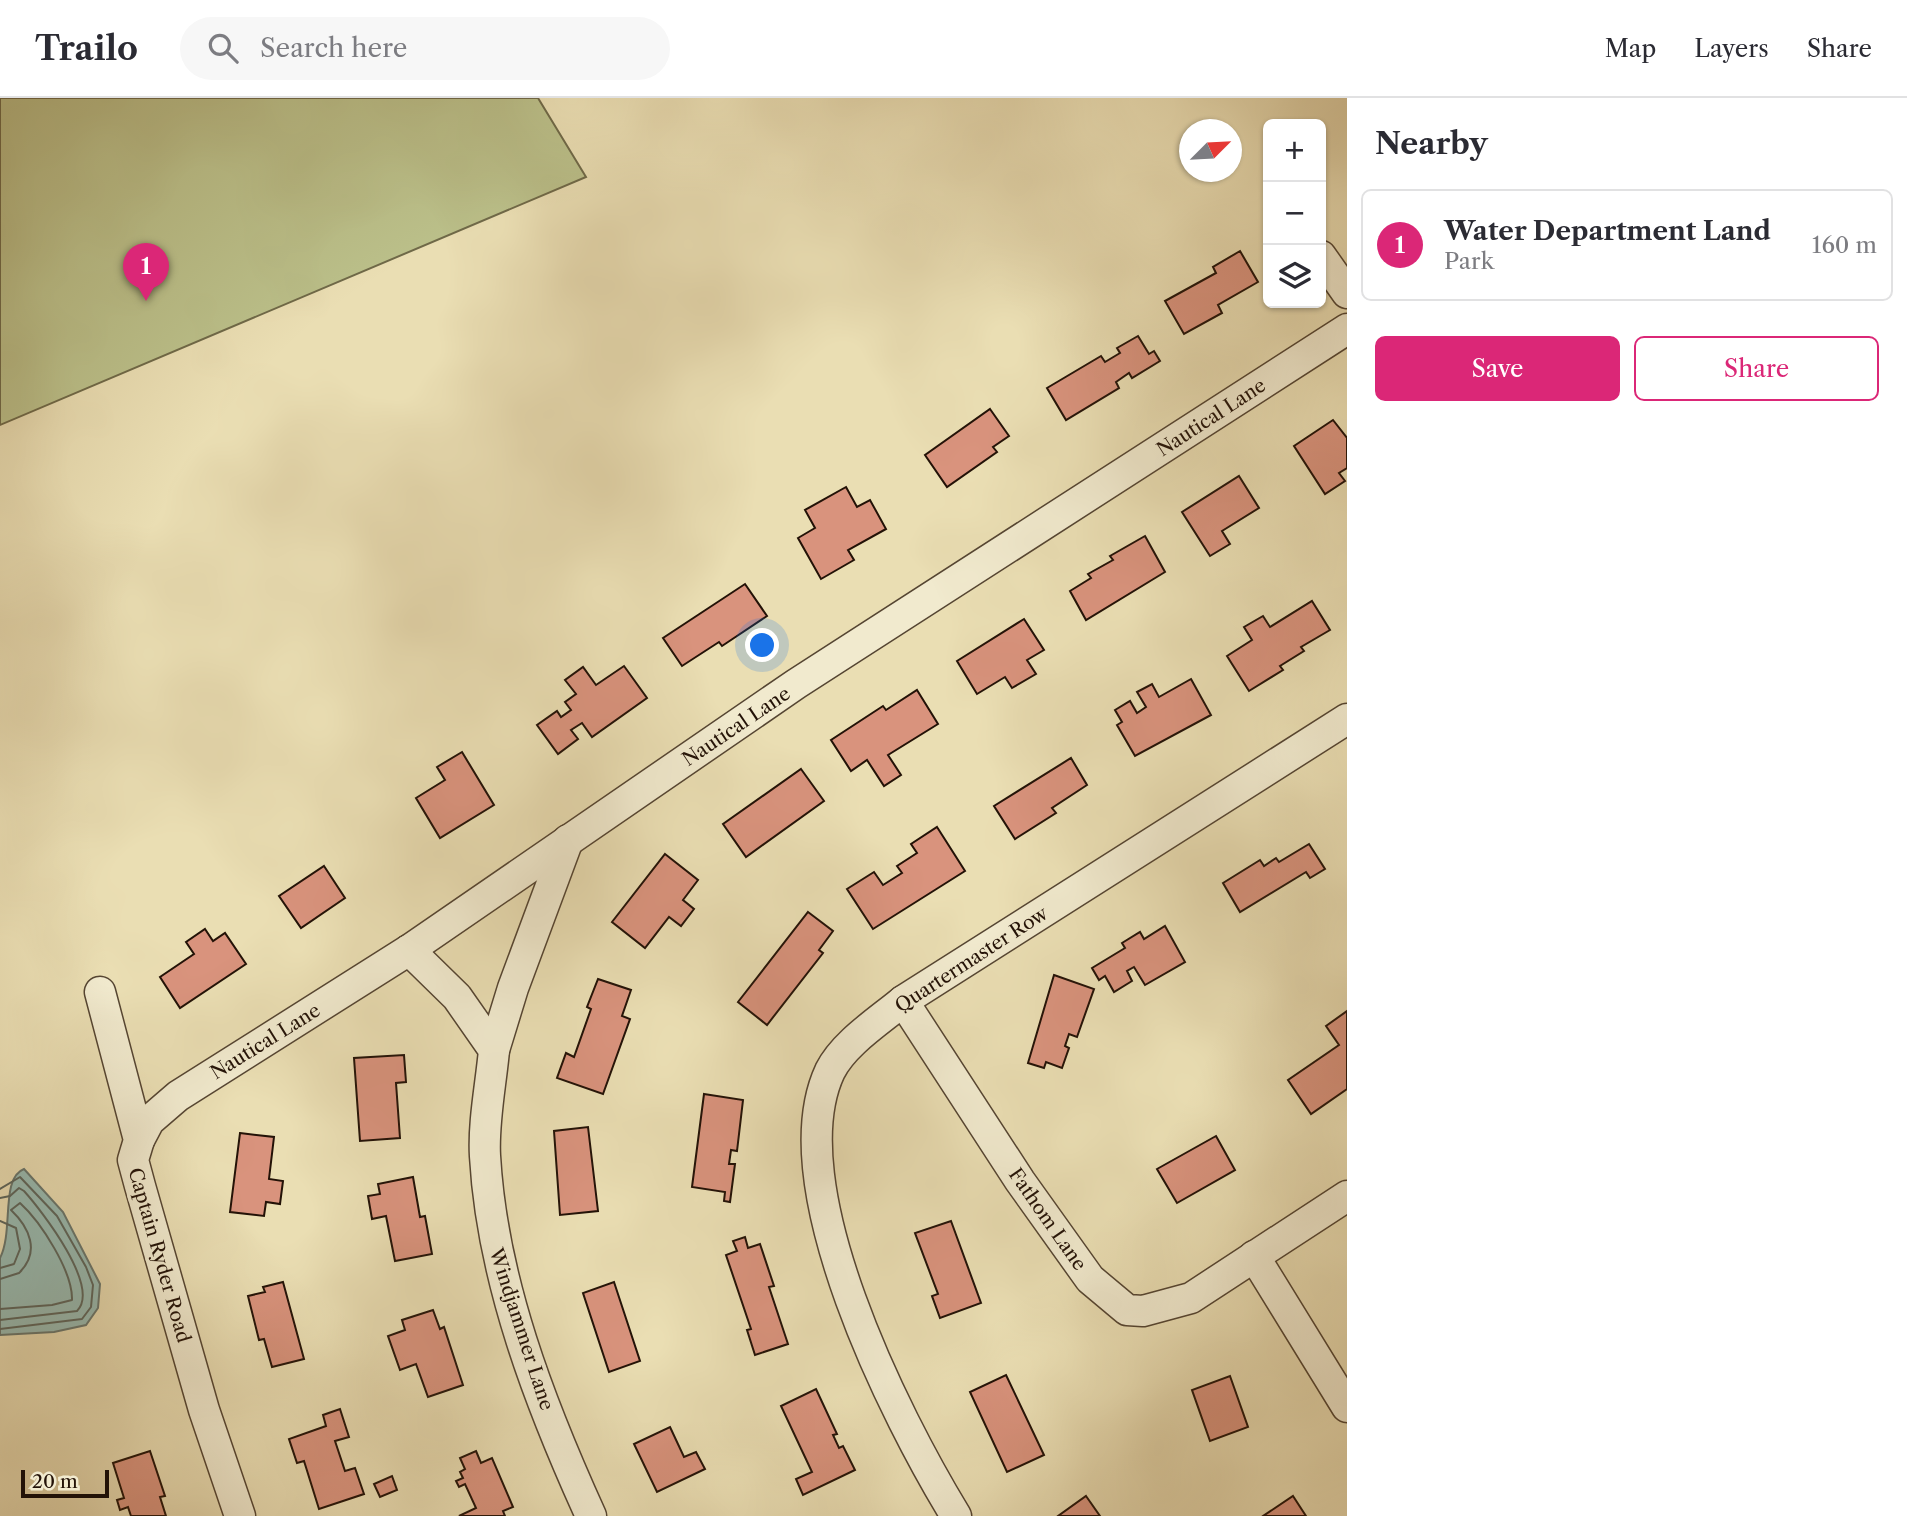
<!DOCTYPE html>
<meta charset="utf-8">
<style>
:root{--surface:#fff;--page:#f7f7f7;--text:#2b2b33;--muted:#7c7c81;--line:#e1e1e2;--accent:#db2777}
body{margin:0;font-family:"Libre Caslon Text",serif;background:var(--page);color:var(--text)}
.controls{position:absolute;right:21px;top:21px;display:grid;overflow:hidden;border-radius:10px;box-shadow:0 2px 5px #0004}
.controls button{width:63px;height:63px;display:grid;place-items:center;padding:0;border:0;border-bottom:2px solid var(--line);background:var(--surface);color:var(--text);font:35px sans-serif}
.compass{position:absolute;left:1179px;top:21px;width:63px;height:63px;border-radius:50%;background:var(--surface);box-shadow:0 2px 5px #0004;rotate:66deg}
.scale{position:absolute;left:21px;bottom:18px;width:88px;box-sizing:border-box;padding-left:7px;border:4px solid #231207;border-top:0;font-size:19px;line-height:24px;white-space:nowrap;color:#231207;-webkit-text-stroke:5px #f1eace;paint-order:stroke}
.you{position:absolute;left:763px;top:548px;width:24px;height:24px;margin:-18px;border:5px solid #fff;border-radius:50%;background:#1a73e8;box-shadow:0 0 0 10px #1a73e833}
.badge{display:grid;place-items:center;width:46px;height:46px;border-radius:50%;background:var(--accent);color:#fff;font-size:23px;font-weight:700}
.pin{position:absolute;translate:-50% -58px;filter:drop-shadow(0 2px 4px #0008)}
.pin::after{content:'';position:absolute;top:37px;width:24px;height:21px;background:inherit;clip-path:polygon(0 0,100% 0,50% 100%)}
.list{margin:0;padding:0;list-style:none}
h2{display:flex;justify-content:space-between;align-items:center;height:91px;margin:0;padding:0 28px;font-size:30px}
h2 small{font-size:23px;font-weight:400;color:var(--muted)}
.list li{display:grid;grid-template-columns:46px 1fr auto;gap:21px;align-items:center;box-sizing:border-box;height:112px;margin:0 14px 14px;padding:0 14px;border:2px solid var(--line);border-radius:10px}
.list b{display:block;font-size:26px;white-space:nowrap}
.list p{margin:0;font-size:23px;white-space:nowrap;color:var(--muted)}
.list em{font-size:23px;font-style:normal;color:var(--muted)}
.actions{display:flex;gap:14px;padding:21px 28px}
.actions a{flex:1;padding:16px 0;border:2px solid var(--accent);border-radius:10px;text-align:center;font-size:24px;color:var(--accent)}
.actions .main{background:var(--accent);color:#fff}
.icon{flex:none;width:38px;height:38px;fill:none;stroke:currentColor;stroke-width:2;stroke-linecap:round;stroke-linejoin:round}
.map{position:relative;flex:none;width:1347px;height:1418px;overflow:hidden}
header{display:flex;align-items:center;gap:42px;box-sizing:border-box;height:98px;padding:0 35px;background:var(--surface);border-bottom:2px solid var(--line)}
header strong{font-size:33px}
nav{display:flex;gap:38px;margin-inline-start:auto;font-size:24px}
.search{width:490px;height:63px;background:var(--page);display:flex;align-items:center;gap:18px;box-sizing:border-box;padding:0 24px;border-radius:38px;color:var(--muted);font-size:26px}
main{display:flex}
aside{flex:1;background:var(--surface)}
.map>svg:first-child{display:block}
</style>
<header>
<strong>Trailo</strong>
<div class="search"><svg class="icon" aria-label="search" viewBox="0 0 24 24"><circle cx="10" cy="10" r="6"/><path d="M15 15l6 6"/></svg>Search here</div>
<nav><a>Map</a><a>Layers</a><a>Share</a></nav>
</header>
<main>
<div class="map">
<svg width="1347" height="1418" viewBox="0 0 1347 1418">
<rect width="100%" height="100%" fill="#eadeb3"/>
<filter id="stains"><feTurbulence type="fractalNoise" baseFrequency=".00286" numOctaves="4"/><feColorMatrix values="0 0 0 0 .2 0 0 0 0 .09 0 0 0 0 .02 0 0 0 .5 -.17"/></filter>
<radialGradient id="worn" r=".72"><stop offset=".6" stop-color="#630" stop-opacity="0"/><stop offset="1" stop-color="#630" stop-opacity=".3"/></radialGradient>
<!-- green -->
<path fill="#bbc08a" stroke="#6f6948" stroke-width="2" d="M0,0H538L586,79L0,327Z"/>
<!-- water -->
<path fill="#98bbb2" stroke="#69776e" stroke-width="2" d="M24,1071L63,1114L100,1186L98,1210L86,1227L54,1234L0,1237V1160C14,1133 0,1080 24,1071Z"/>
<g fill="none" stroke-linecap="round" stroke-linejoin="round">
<!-- shore -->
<g stroke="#5e665c" stroke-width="2">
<path d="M0,1091L20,1079L57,1118L86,1169L93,1187L91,1209L82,1221L0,1231"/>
<path d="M0,1100L10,1098L19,1090L24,1093C42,1113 101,1189 77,1213L0,1222"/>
<path d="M0,1123L16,1130L20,1151L14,1166L0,1170"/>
<path d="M0,1181L19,1175C41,1154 29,1129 11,1112L20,1105C41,1124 73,1174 72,1202L52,1207L0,1211"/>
</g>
</g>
<!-- building -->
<g fill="#d9937d" stroke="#231207" stroke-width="2">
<path d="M1240,153L1258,184L1218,207L1222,215L1184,236L1165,203L1216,175L1213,169Z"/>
<path d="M1138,238L1149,256L1154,253L1160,263L1132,280L1129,275L1116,284L1119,290L1066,322L1047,290L1101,258L1105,264L1120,255L1117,250Z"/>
<path d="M990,311L1009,338L993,349L997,354L947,389L925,357Z"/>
<path d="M1333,322L1347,340V370L1339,375L1345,383L1325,396L1294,348Z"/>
<path d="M1239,378L1259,410L1222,433L1230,446L1210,458L1182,414Z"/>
<path d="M846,389L857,409L870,402L886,431L848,452L854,462L821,481L798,440L815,430L805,412Z"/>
<path d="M1145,438L1165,474L1086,522L1070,493L1091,480L1088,476L1113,462L1110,458Z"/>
<path d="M745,486L767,518L722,548L719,544L682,568L663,540Z"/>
<path d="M1312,503L1330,532L1301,549L1304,553L1280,568L1283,572L1249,593L1227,558L1252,542L1244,529L1263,518L1270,529Z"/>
<path d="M1024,521L1044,552L1027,562L1036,576L1012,590L1005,579L977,596L957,563Z"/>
<path d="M624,568L647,600L592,639L582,625L571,632L578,641L558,656L537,627L557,613L561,619L571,612L565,604L576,596L565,582L583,569L596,587Z"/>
<path d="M1191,581L1211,617L1135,658L1117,627L1122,624L1115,612L1130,603L1137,615L1146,609L1137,594L1152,586L1159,599Z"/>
<path d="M917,592L938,626L888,657L901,677L884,688L867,662L851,673L831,642L883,608L886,612Z"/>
<path d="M462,654L494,707L440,740L416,700L445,682L437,669Z"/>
<path d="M1071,660L1087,687L1052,710L1056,715L1015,741L994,708Z"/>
<path d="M801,671L824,703L746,759L723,726Z"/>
<path d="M937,729L965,773L873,831L847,791L874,774L883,787L902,775L897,768L917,755L911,746Z"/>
<path d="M1309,746L1325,771L1310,780L1306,774L1240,814L1223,785L1260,762L1264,768L1276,760L1279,764Z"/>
<path d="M665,756L698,782L683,802L694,811L681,828L669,819L645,850L612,824Z"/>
<path d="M324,768L345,800L301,830L279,798Z"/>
<path d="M808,814L833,833L819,852L823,855L767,927L738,904Z"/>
<path d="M1165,828L1185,864L1145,887L1134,869L1127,873L1132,883L1114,894L1105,878L1099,882L1092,870L1125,850L1122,845L1140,834L1144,841Z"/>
<path d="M205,831L213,843L225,835L246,866L180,910L160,879L194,856L186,844Z"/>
<path d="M1054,877L1094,891L1077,939L1069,936L1065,948L1069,950L1062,970L1046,964L1044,970L1028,965Z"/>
<path d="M598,881L631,892L622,918L630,921L603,996L557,980L566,955L574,959L591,911L587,909Z"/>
<path d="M1347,913V991L1311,1016L1288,982L1339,947L1326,928Z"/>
<path d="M404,957L406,984L396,985L400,1040L360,1043L354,960Z"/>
<path d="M704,996L743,1002L737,1053L731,1052L729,1066H735L730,1104L724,1103L725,1094L692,1089Z"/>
<path d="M588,1029L598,1113L560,1117L554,1033Z"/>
<path d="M240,1035L274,1039L269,1081L283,1083L280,1106L266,1104L264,1118L230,1114Z"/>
<path d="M1216,1038L1235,1072L1177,1105L1157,1071Z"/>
<path d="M413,1079L420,1119L425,1118L432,1156L395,1163L386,1118L372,1121L368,1098L380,1096L378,1086Z"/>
<path d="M951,1123L981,1205L940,1220L932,1198L938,1196L915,1135Z"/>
<path d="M745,1139L748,1150L760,1146L774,1188L769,1189L788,1246L755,1257L747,1232L751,1231L726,1157L737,1153L733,1143Z"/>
<path d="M283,1184L304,1261L272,1269L264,1241L259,1242L248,1198L265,1194L263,1189Z"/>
<path d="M614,1184L640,1263L609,1274L583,1195Z"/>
<path d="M433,1212L440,1231L444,1229L463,1287L428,1299L416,1266L400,1272L388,1238L405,1232L402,1222Z"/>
<path d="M1006,1277L1044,1357L1007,1374L970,1294Z"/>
<path d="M1230,1278L1248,1329L1210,1343L1192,1292Z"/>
<path d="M816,1291L837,1336L833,1337L839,1350L843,1348L855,1372L803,1397L796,1381L812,1374L781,1308Z"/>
<path d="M340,1311L349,1339L335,1343L345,1373L355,1370L364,1396L319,1411L304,1363L297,1365L289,1341L326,1328L323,1317Z"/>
<path d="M670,1329L684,1359L696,1354L705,1371L657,1394L634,1346Z"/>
<path d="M150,1353L165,1398L160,1399L166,1418H131L128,1409L120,1412L117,1402L124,1400L113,1365Z"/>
<path d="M476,1353L481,1365L492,1360L513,1409L503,1413L505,1418H459L476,1410L465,1386L459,1389L456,1383L463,1380L460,1374L465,1371L460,1360Z"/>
<path d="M392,1378L397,1392L380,1399L374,1386Z"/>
<path d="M1086,1398L1100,1418H1058Z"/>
<path d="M1293,1398L1306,1418H1263Z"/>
</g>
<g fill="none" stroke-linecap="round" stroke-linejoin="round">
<defs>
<g id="minor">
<path d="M1321,158L1347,195"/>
<path d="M409,852L457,899L494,952C491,986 483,1024 485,1058C492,1182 540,1306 591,1418"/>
<path d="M100,894L139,1042L133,1062L140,1088L204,1312L240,1418"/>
<path d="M903,903L1020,1083L1090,1181L1127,1212L1143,1213L1191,1200L1347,1098"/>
<path d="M494,952L513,890L568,742"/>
<path d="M139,1042L149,1023L178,998L409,852L796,586L1347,231"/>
<path d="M1254,1158L1347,1309"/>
<path d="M956,1418C896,1320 777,1086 830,973C844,945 879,923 903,903L1347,621"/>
</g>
</defs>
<!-- minor casing -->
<use href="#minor" stroke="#554532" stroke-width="33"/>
<!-- minor -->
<use href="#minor" stroke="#f1eace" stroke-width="30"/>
</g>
<g text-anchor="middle" stroke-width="7" stroke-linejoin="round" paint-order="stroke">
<!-- street labels -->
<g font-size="19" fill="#231207" stroke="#f1eace">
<text transform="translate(1211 319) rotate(-33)" y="7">Nautical Lane</text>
<text transform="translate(736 628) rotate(-34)" y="7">Nautical Lane</text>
<text transform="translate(971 861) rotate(-33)" y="7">Quartermaster Row</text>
<text transform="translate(265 943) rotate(-32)" y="7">Nautical Lane</text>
<text transform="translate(1048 1121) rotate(55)" y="7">Fathom Lane</text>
<text transform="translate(160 1157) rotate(74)" y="7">Captain Ryder Road</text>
<text transform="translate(522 1231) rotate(72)" y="7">Windjammer Lane</text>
</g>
</g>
<rect width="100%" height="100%" filter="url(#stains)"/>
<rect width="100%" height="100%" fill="url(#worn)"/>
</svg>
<div class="controls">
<button>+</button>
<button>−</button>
<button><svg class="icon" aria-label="layers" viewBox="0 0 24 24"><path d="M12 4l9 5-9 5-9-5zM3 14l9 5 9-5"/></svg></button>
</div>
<svg class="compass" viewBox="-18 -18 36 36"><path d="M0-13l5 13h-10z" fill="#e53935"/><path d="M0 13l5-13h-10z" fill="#7c7c81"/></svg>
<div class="scale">20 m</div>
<div class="you"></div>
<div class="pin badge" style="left:146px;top:203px">1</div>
</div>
<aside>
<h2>Nearby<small></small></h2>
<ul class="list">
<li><span class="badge">1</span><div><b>Water Department Land</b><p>Park</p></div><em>160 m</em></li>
</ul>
<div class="actions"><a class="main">Save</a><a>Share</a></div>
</aside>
</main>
